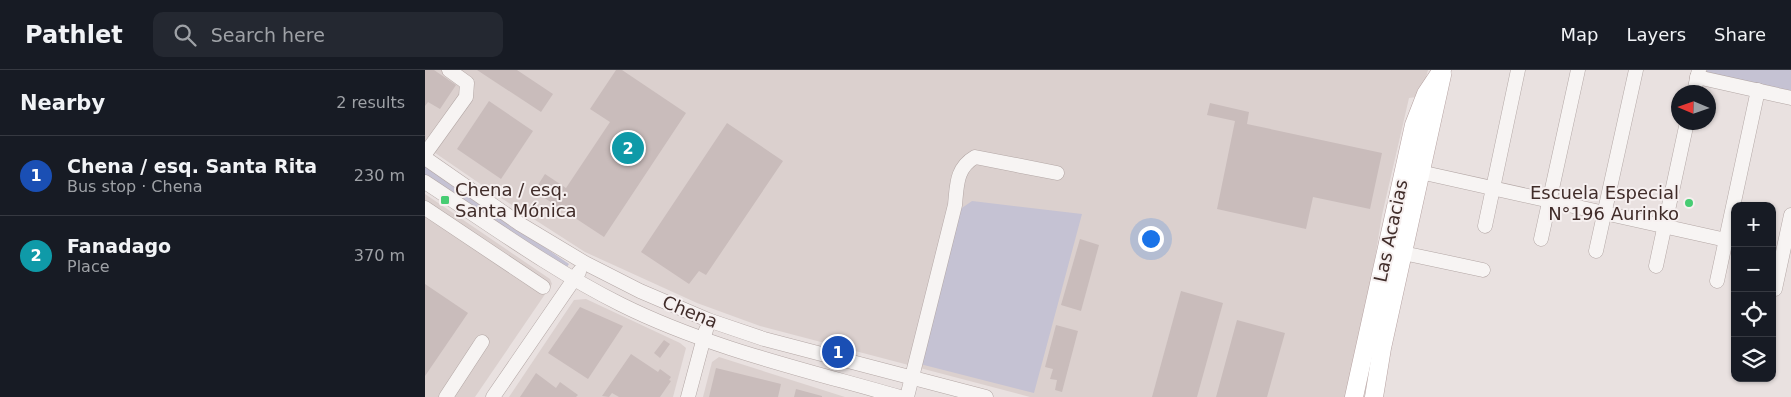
<!DOCTYPE html>
<meta charset="utf-8">
<style>
:root{--surface:#171b24;--page:#242831;--text:#f1f3f6;--muted:#9ea1a6;--line:#363941;--accent:#d93025}
body{margin:0;font-family:"DejaVu Sans",sans-serif;background:var(--page);color:var(--text)}
.controls{position:absolute;right:15px;bottom:15px;display:grid;overflow:hidden;border-radius:10px;box-shadow:0 1px 4px #0004}
.controls button{width:45px;height:45px;display:grid;place-items:center;padding:0;border:0;border-bottom:1px solid var(--line);background:var(--surface);color:var(--text);font:25px sans-serif}
.compass{position:absolute;left:1246px;top:15px;width:45px;height:45px;border-radius:50%;background:var(--surface);box-shadow:0 1px 4px #0004;rotate:272deg}
.you{position:absolute;left:725px;top:168px;width:18px;height:18px;margin:-12px;border:4px solid #fff;border-radius:50%;background:#1a73e8;box-shadow:0 0 0 8px #1a73e833}
.badge{display:grid;place-items:center;width:32px;height:32px;border-radius:50%;background:var(--accent);color:#fff;font-size:16px;font-weight:700}
.pin{position:absolute;translate:-50% -50%;border:2px solid #fff;box-shadow:0 1px 5px #0006}
.list{margin:0;padding:0;list-style:none}
h2{display:flex;justify-content:space-between;align-items:center;height:65px;margin:0;padding:0 20px;font-size:21px}
h2 small{font-size:16px;font-weight:400;color:var(--muted)}
.list li{display:grid;grid-template-columns:32px 1fr auto;gap:15px;align-items:center;box-sizing:border-box;height:80px;padding:0 20px;border-top:1px solid var(--line)}
.list b{display:block;font-size:19px;white-space:nowrap}
.list p{margin:0;font-size:16px;white-space:nowrap;color:var(--muted)}
.list em{font-size:16px;font-style:normal;color:var(--muted)}
.icon{flex:none;width:28px;height:28px;fill:none;stroke:currentColor;stroke-width:2;stroke-linecap:round;stroke-linejoin:round}
.map{position:relative;flex:none;width:1366px;height:327px;overflow:hidden}
header{display:flex;align-items:center;gap:30px;box-sizing:border-box;height:70px;padding:0 25px;background:var(--surface);border-bottom:1px solid var(--line)}
header strong{font-size:24px}
nav{display:flex;gap:28px;margin-inline-start:auto;font-size:18px}
.search{width:350px;height:45px;background:var(--page);display:flex;align-items:center;gap:12px;box-sizing:border-box;padding:0 18px;border-radius:10px;color:var(--muted);font-size:19px}
main{display:flex}
aside{flex:1;background:var(--surface)}
.map>svg:first-child{display:block}
</style>
<header>
<strong>Pathlet</strong>
<div class="search"><svg class="icon" aria-label="search" viewBox="0 0 24 24"><circle cx="10" cy="10" r="6"/><path d="M15 15l6 6"/></svg>Search here</div>
<nav><a>Map</a><a>Layers</a><a>Share</a></nav>
</header>
<main>
<aside>
<h2>Nearby<small>2 results</small></h2>
<ul class="list">
<li><span class="badge" style="background:#1a4fb4">1</span><div><b>Chena / esq. Santa Rita</b><p>Bus stop · Chena</p></div><em>230 m</em></li>
<li><span class="badge" style="background:#0f9aa8">2</span><div><b>Fanadago</b><p>Place</p></div><em>370 m</em></li>
</ul>
</aside>
<div class="map">
<svg width="1366" height="327" viewBox="0 0 1366 327">
<rect width="100%" height="100%" fill="#e9e1e0"/>
<!-- built -->
<g fill="#dbd0ce">
<path d="M0,0H1003L1000,11L991,27L984,28L957,145L932,298L922,327H605L335,256L272,233L160,182L70,124L0,76Z"/>
<path d="M0,124L125,209L127,214L50,327H0Z"/>
<path d="M161,229L255,273L261,278L248,327H84L149,230Z"/>
<path d="M294,287L420,327H278L287,292Z"/>
</g>
<!-- green -->
<g fill="#c5c2d3">
<path d="M1282,0H1366V24L1281,5Z"/>
<path d="M0,95L144,194L140,200L0,106Z"/>
<path d="M547,131L657,144L609,323L495,294L534,140Z"/>
</g>
<!-- building -->
<g fill="#c9bcbb">
<path d="M0,0H9L31,15L15,39L3,32L0,36Z"/>
<path d="M52,0H92L128,24L116,42Z"/>
<path d="M191,0H197L261,43L179,167L109,121L120,104L141,118L185,52L165,39Z"/>
<path d="M64,31L108,61L76,109L32,79Z"/>
<path d="M785,33L824,42L822,54L957,83L945,139L888,127L881,159L792,139L810,51L782,45Z"/>
<path d="M302,53L358,91L281,205L274,201L264,214L216,182Z"/>
<path d="M655,169L674,175L656,241L636,235Z"/>
<path d="M0,214L43,243L0,306Z"/>
<path d="M756,221L798,233L772,327H727Z"/>
<path d="M155,237L198,256L163,309L123,283Z"/>
<path d="M812,250L860,263L842,327H791Z"/>
<path d="M631,255L653,261L637,322L630,320L632,310L625,309L628,299L620,297Z"/>
<path d="M239,270L245,274L235,288L229,283Z"/>
<path d="M206,284L233,302L235,299L246,307L244,310L246,311L235,327H194L187,323L184,327L177,326Z"/>
<path d="M291,298L356,314L353,327H284Z"/>
<path d="M111,303L131,318L135,312L153,325L151,327H95Z"/>
<path d="M371,319L397,326V327H369Z"/>
</g>
<g fill="none" stroke-linecap="round" stroke-linejoin="round">
<defs>
<g id="minor">
<path d="M1272,7L1366,28"/>
<path d="M1269,22L1274,0"/>
<path d="M0,84L41,27L42,13L24,0"/>
<path d="M0,88L95,154L160,193L215,221L283,250L339,269L561,327"/>
<path d="M986,100L1310,172"/>
<path d="M0,112C64,154 127,200 195,234C283,278 381,300 475,327"/>
<path d="M0,138L118,217"/>
<path d="M1060,156L1093,0"/>
<path d="M1116,169L1153,0"/>
<path d="M1171,181L1211,0"/>
<path d="M978,183L1058,200"/>
<path d="M1231,196L1262,52"/>
<path d="M1292,211L1333,20"/>
<path d="M1350,219L1366,145"/>
<path d="M21,327L57,272"/>
<path d="M68,327L154,202"/>
<path d="M263,327L281,260"/>
<path d="M482,327L530,135C532,115 531,98 550,87L632,103"/>
</g>
<g id="major">
<path d="M929,327L989,55L1001,24L1017,0"/>
<path d="M949,327L957,278L1017,5"/>
</g>
</defs>
<!-- minor casing -->
<use href="#minor" stroke="#b3a7a5" stroke-width="15"/>
<!-- major casing -->
<use href="#major" stroke="#b5a1a0" stroke-width="19"/>
<!-- minor -->
<use href="#minor" stroke="#f7f4f3" stroke-width="14"/>
<!-- major -->
<use href="#major" stroke="#fff" stroke-width="18"/>
</g>
<!-- markers -->
<g fill="#47cc73" stroke="#f6f0f0" stroke-width="2">
<rect x="15" y="125" width="10" height="10" rx="2.5"/>
<circle cx="1264" cy="133" r="5"/>
</g>
<g text-anchor="middle" stroke-width="4" stroke-linejoin="round" paint-order="stroke">
<!-- poi labels -->
<g font-size="18" fill="#402c29" stroke="#f6f0f0" text-anchor="start">
<text x="30" y="126">Chena / esq.<tspan x="30" dy="21">Santa Mónica</tspan></text>
<text x="1254" y="129" text-anchor="end">Escuela Especial<tspan x="1254" dy="21">N°196 Aurinko</tspan></text>
</g>
<!-- street labels -->
<g font-size="18" fill="#402c29" stroke="#f6f0f0">
<text transform="translate(966 161) rotate(-78)" y="6">Las Acacias</text>
<text transform="translate(265 242) rotate(22)" y="6">Chena</text>
</g>
</g>
</svg>
<div class="controls">
<button>+</button>
<button>−</button>
<button><svg class="icon" aria-label="locate" viewBox="0 0 24 24"><circle cx="12" cy="12" r="6"/><path d="M12 2v4M12 18v4M2 12h4M18 12h4"/></svg></button>
<button><svg class="icon" aria-label="layers" viewBox="0 0 24 24"><path d="M12 4l9 5-9 5-9-5zM3 14l9 5 9-5"/></svg></button>
</div>
<svg class="compass" viewBox="-18 -18 36 36"><path d="M0-13l5 13h-10z" fill="#e53935"/><path d="M0 13l5-13h-10z" fill="#9ea1a6"/></svg>
<div class="you"></div>
<div class="pin badge" style="left:413px;top:282px;background:#1a4fb4">1</div>
<div class="pin badge" style="left:203px;top:78px;background:#0f9aa8">2</div>
</div>
</main>
